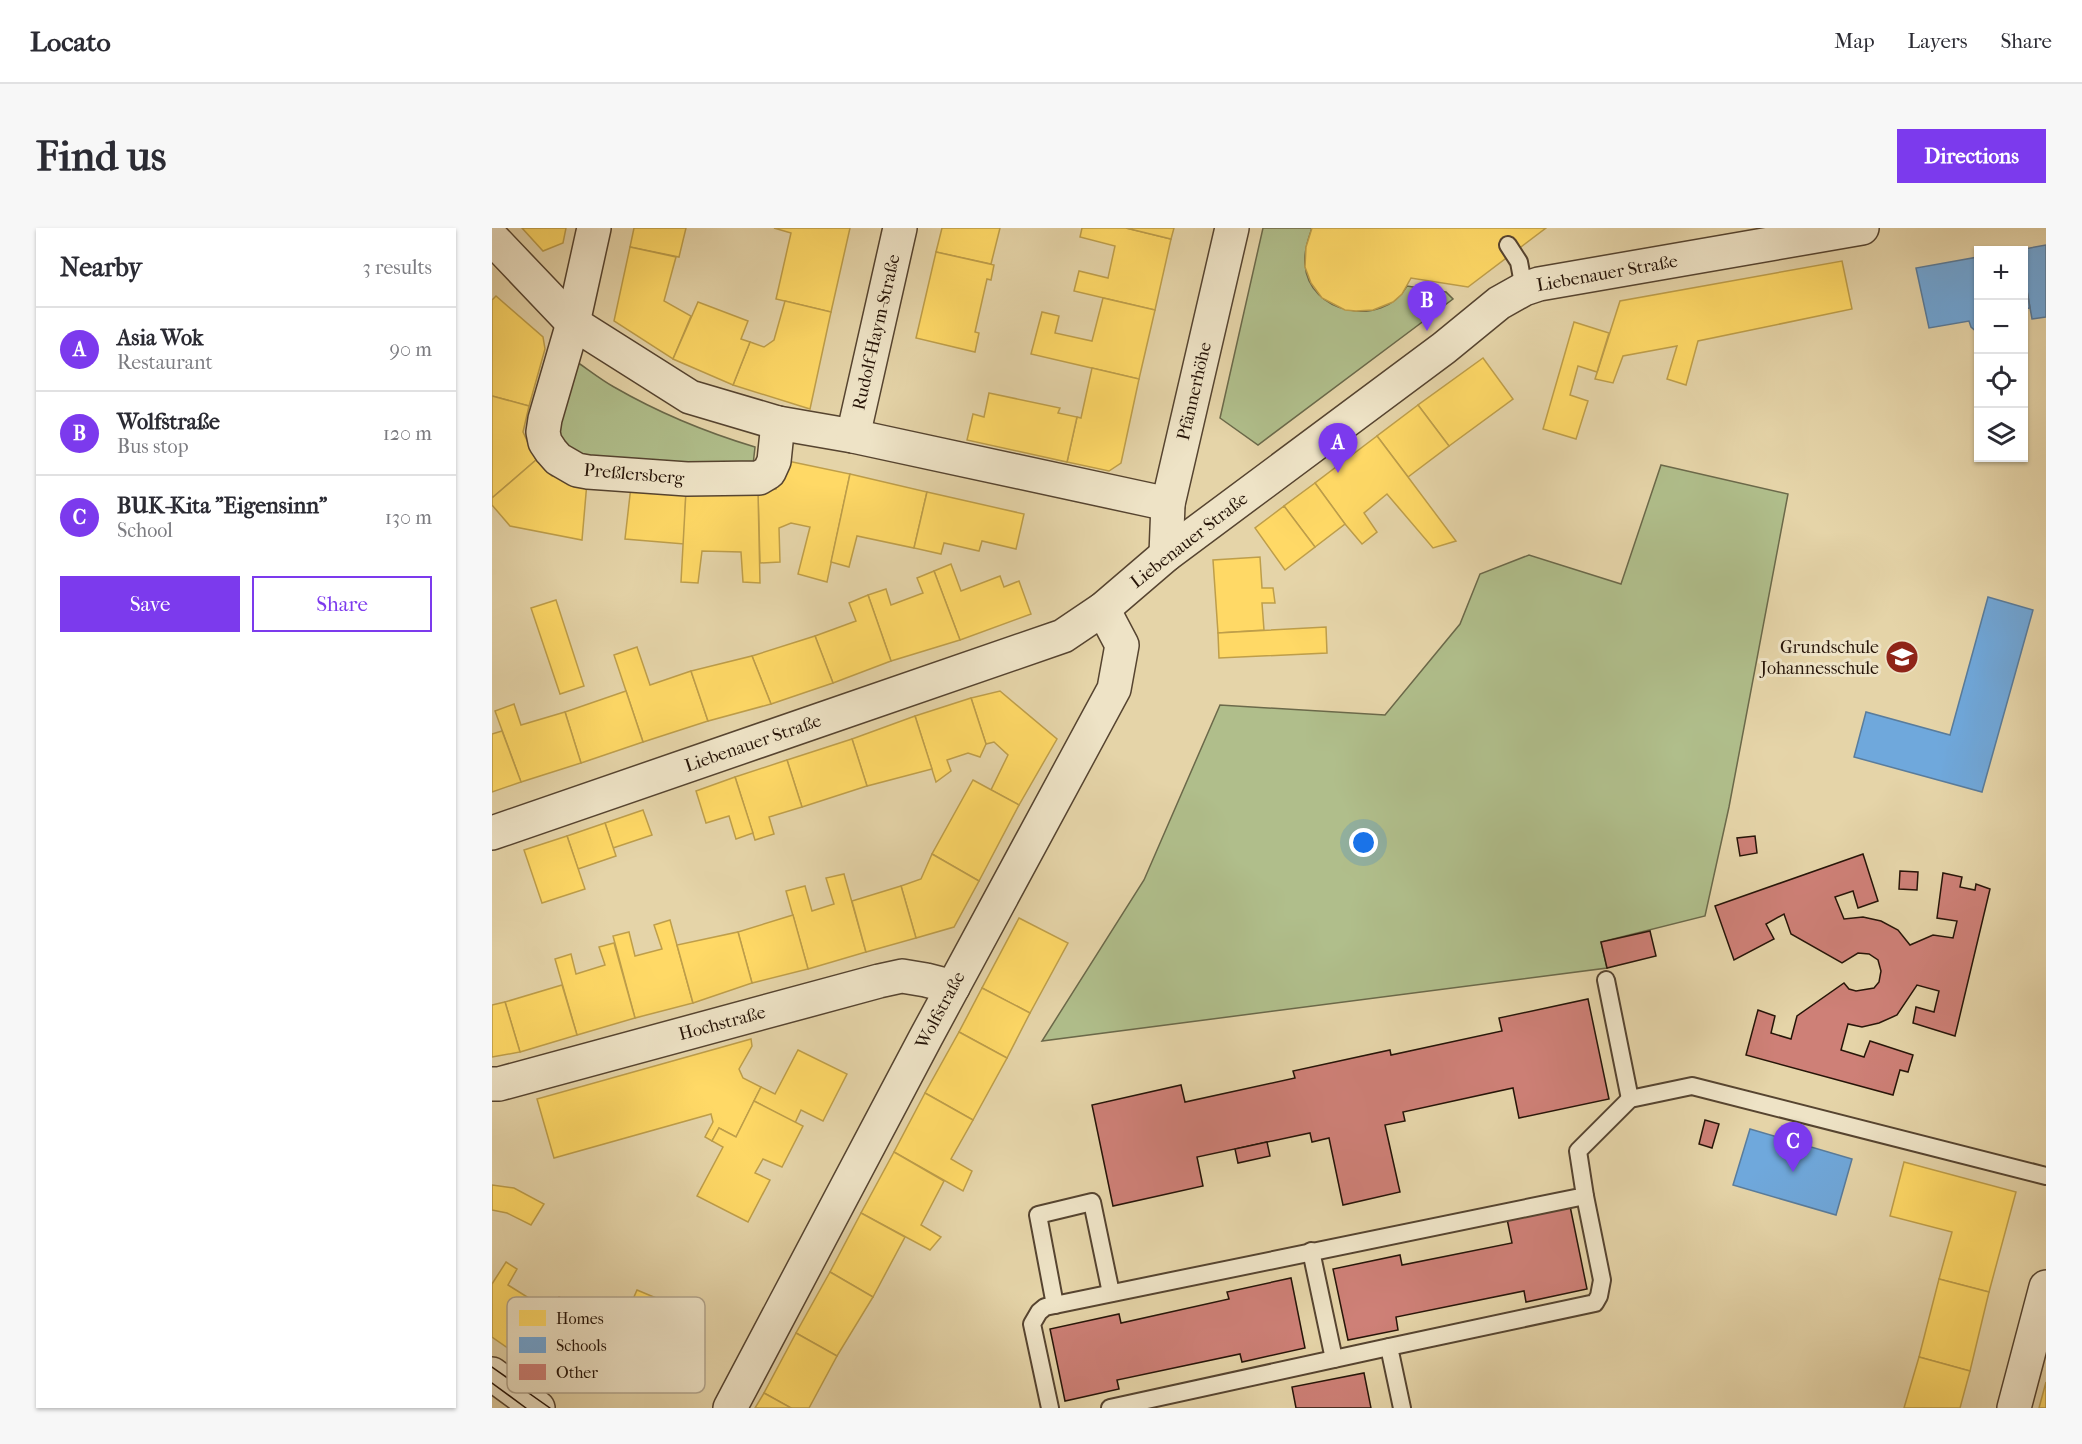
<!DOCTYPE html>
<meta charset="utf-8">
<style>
:root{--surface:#fff;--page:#f7f7f7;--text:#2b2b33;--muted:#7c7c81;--line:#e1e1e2;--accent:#7c3aed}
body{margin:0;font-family:"IM FELL French Canon",serif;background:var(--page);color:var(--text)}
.controls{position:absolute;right:18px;top:18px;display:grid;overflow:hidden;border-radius:0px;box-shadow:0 2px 4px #0004}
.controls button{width:54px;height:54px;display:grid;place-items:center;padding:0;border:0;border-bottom:2px solid var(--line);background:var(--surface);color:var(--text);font:30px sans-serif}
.you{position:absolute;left:872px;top:615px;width:21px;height:21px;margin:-15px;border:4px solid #fff;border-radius:50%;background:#1a73e8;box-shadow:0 0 0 9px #1a73e833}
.badge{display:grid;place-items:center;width:39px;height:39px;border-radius:50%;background:var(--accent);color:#fff;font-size:20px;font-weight:700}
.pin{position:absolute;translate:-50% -50px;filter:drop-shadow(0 2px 3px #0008)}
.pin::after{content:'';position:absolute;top:32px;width:21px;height:18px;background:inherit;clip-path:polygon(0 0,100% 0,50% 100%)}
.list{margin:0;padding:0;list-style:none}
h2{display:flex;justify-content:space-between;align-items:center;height:78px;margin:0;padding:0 24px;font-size:26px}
h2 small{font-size:20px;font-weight:400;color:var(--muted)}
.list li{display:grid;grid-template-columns:39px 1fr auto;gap:18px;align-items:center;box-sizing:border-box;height:84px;padding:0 24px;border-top:2px solid var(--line)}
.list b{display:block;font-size:22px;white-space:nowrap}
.list p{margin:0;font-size:20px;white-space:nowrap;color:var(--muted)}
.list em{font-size:20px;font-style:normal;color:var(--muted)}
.actions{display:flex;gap:12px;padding:18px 24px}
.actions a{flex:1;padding:14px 0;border:2px solid var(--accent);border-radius:0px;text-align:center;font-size:21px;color:var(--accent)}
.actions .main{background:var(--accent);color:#fff}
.icon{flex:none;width:33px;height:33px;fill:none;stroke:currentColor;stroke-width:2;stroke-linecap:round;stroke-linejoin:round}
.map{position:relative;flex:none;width:1554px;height:1180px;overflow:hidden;border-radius:0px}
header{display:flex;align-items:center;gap:36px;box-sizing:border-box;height:84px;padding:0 30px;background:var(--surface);border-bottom:2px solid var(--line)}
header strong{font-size:28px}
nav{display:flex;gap:33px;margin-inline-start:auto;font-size:21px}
.intro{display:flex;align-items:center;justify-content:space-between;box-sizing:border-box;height:144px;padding:0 36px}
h1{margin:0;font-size:42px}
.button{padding:15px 27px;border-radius:0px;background:var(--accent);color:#fff;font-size:21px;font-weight:700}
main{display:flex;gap:36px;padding:0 36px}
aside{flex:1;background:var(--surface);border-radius:0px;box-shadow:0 2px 4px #0004}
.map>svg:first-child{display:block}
</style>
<header>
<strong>Locato</strong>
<nav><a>Map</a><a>Layers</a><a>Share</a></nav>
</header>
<div class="intro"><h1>Find us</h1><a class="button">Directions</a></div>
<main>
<aside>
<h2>Nearby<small>3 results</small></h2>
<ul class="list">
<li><span class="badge">A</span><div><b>Asia Wok</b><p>Restaurant</p></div><em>90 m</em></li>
<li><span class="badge">B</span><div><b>Wolfstraße</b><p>Bus stop</p></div><em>120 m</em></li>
<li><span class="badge">C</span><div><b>BUK-Kita &quot;Eigensinn&quot;</b><p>School</p></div><em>130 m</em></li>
</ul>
<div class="actions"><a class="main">Save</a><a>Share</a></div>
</aside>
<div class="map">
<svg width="1554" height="1180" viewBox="0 0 1554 1180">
<rect width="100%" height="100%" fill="#e5d4a8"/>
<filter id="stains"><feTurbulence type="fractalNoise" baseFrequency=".00333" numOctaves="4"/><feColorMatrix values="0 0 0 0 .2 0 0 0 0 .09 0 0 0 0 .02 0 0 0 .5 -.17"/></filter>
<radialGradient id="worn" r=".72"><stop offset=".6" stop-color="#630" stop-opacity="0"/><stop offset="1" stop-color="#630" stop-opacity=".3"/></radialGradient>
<!-- green -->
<g fill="#b0be8b" stroke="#6b694a" stroke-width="1.5">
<path d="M771,0H820C816,12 812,23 813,36C816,86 890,101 915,58L954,64L961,71L766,217L728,190Z"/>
<path d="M76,128C92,138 106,150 122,159C167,185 213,204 263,219L261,237L198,239L80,229L60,193Z"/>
<path d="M1169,237L1296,266L1237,579L1213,688L1109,714L1115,740L550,813L652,652L728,477L893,487L968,396L988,346L1037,327L1129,356Z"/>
</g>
<!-- homes -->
<g fill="#ffd966" stroke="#be9e4a" stroke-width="1.5">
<path d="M30,0H74L71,15L51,23Z"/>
<path d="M142,0H194L187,29L138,19Z"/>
<path d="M282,0H358L339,84L284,71L299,5Z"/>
<path d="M450,0H508L499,36L444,24Z"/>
<path d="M590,0H634L679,11L663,82L582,63L587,43L616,50L623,18L588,9Z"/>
<path d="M634,0H682L679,11Z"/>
<path d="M820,0H1054L976,59L919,50L910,66L901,74L881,82L864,83L853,82L830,70L819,55L813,39L814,19Z"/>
<path d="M138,19L184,29L172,73L199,88L181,131L122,93Z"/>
<path d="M444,24L502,37L499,52L495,51L483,104L487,105L483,124L424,110Z"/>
<path d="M1350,33L1360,81L1206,113L1194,157L1175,151L1185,118L1131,128L1121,155L1103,151L1128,73Z"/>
<path d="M4,68L51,109L53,121L37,178L0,168V72Z"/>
<path d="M611,70L663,82L647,151L539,126L550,84L567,88L563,105L600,113Z"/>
<path d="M293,73L339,84L318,181L241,157L258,114L272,119L282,112Z"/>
<path d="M206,74L256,93L249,111L258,114L241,157L181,131Z"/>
<path d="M1082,94L1117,105L1105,144L1086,138L1078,167L1096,173L1084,211L1051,201Z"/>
<path d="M991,130L1021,171L957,218L926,177Z"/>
<path d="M600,140L647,151L629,235L617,243L575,234L585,189L589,190Z"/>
<path d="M497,165L568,180L566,185L585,189L575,234L475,212L481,186L492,189Z"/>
<path d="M0,168L37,178L31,204L44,232L0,270Z"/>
<path d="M926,177L957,218L916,249L885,208Z"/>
<path d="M885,208L916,249L964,313L941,320L895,266L872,285L885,304L870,316L853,296L823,255Z"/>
<path d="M44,232L60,248L95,254L90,312L18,298L0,277V270Z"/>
<path d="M291,232L358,246L335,354L306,346L318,299L299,295L287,300L288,334L268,335L266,264L284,261Z"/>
<path d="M358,246L435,264L422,320L365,308L357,339L339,334Z"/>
<path d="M823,255L853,296L823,319L792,278Z"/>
<path d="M139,258L194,263L192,316L133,311Z"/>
<path d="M194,263L266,264L268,355L251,354L249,324L210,323L206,355L189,354Z"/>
<path d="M435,264L532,286L524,321L490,313L487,323L452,315L449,326L422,320Z"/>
<path d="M792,278L823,319L793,342L763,300Z"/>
<path d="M768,329L770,360H781L783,375H770L772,402L726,405L721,332Z"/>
<path d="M459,336L469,363L508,348L512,359L527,353L539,386L468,412L442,343Z"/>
<path d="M442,343L468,412L399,433L376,367L394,361L399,377L431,365L425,350Z"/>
<path d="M376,367L399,433L341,455L323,408L364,393L357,375Z"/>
<path d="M64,372L92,458L68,466L39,380Z"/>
<path d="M834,399L835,425L727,430L726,405Z"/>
<path d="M323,408L341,455L279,476L260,428Z"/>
<path d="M145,419L158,457L199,443L216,493L151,514L122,427Z"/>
<path d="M260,428L279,476L216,493L199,443Z"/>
<path d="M134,463L151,514L89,535L73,484Z"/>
<path d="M508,463L565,511L527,577L499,562L516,527L502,514L494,516L479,470Z"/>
<path d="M479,470L494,516L488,529L476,525L455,532L459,543L444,554L423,488Z"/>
<path d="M22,476L29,497L73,484L89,535L29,554L3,483Z"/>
<path d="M423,488L440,541L375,558L360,511Z"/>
<path d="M10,503L29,554L0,564V506Z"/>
<path d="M360,511L375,558L310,579L295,532Z"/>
<path d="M295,532L310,579L277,589L282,606L263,612L243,549Z"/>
<path d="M243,549L261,605L244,611L237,588L214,595L204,563Z"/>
<path d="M481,552L527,577L487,653L440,626Z"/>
<path d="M151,582L160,607L121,620L113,595Z"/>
<path d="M113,595L124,628L86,641L75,608Z"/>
<path d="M75,608L93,661L50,675L32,622Z"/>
<path d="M440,626L487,653L462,699L424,710L409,658L429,651Z"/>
<path d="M352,646L374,724L316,741L294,663L313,658L320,683L342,676L334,650Z"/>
<path d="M409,658L424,710L374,724L360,673Z"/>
<path d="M301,687L316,741L260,755L246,704Z"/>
<path d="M527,690L576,715L538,785L490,760Z"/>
<path d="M178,692L201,775L143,790L121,708L137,704L143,728L170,721L162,697Z"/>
<path d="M246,704L260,755L201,775L185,717Z"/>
<path d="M122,715L143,790L85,807L63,731L79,726L84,746L113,737L107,719Z"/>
<path d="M70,757L85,807L28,824L13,774Z"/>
<path d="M490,760L538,785L515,830L467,804Z"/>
<path d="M13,774L28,824L0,829V777Z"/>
<path d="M467,804L515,830L481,892L433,865Z"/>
<path d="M259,811L260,818L247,841L251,850L269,859L244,909L227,900L220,913L213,909L221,894L219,886L62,930L45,871Z"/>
<path d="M306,822L355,846L331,893L309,882L303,895L262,873L269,859L283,866Z"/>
<path d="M433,865L481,892L459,931L480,943L471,963L402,924Z"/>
<path d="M262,873L311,898L290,939L271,931L263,945L278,952L256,994L205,968L231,919L220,913L227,900L244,909Z"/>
<path d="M402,924L452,953L429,997L449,1009L438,1022L369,985Z"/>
<path d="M1412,934L1524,964L1497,1064L1447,1051L1460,1004L1398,988Z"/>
<path d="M0,957L22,960L52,976L39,997L15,985L0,982Z"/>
<path d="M369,985L413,1009L381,1069L338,1044Z"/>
<path d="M14,1034L25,1041L16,1057L59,1084L67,1069L78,1074L47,1142L0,1109V1056Z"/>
<path d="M338,1044L381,1069L345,1128L304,1105Z"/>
<path d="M1447,1051L1497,1064L1478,1143L1427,1129Z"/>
<path d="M145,1062L200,1085L190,1109L185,1106L168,1148L124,1129L140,1088L135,1085Z"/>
<path d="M304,1105L345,1128L317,1180H299L272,1165Z"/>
<path d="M1427,1129L1478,1143L1468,1180H1412Z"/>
<path d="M1554,1154V1180H1547Z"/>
<path d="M272,1165L299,1180H263Z"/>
</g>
<!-- schools -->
<g fill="#6fa8dc" stroke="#597c9c" stroke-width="1.5">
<path d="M1554,17V89L1540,91L1532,46V22H1527Z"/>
<path d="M1486,29V105L1479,99L1477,93L1437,100L1424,40Z"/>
<path d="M1532,46L1538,80L1532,81Z"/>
<path d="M1496,369L1541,382L1490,564L1362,529L1374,484L1458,507Z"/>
<path d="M1258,901L1360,931L1344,987L1241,957Z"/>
</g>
<!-- building -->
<g fill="#ce8077" stroke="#261408" stroke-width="1.5">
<path d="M1263,608L1265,625L1248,628L1245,610Z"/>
<path d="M1371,626L1386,673L1366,680L1361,663L1343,669L1352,691L1371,689L1389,693L1406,702L1418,717L1441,707L1461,710L1465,693L1445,690L1451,645L1470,649L1468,659L1483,662L1484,656L1498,661L1463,808L1421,795L1424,779L1442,784L1447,763L1425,757L1405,787L1387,795L1370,799L1356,796L1349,822L1372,829L1378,813L1421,827L1416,844L1408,842L1401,867L1254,827L1266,782L1283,788L1279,805L1299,811L1305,788L1352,755L1357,761L1364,763L1382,760L1387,754L1389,743L1386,732L1377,726L1366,725L1350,735L1299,706L1292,686L1274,696L1282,711L1242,732L1223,678Z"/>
<path d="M1408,643L1426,644L1425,662L1407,661Z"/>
<path d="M1158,703L1164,728L1115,740L1109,714Z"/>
<path d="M1096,771L1117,871L1027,890L1021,860L911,884L913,893L893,897L908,964L851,977L837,910L820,914L818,905L705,929L711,958L621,978L600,877L689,857L693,874L803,850L801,843L898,822L899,827L1010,803L1007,790Z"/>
<path d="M1213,892L1227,896L1220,920L1207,916Z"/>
<path d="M775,914L778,928L746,935L743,921Z"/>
<path d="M1078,978L1095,1061L1034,1074L1032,1063L904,1089L906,1102L856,1112L841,1041L908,1027L910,1037L1020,1015L1015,991Z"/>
<path d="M799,1050L813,1120L750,1134L748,1126L625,1152L627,1161L573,1173L558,1101L627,1086L629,1095L737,1071L735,1064Z"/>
<path d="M872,1145L879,1180H804L800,1159Z"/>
</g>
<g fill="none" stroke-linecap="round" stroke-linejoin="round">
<defs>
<g id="service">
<path d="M1016,17L1027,34L1032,61"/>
<path d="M1114,752L1138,871"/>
<path d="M819,1023L842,1131"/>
<path d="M563,1077L546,987L600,974L619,1065"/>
<path d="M558,1180L540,1096L547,1084L553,1079L1093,968L1086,923L1138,871L1200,858L1554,948"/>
<path d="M618,1180L897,1119"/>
<path d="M910,1180L897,1119L1103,1075L1107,1068L1110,1052L1093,968"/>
</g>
<g id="minor">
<path d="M102,0L81,95L53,191L51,204L53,214L59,223L66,231L85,242L96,244L195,251L267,250L277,244L282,233L286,195"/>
<path d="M0,10L81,95L198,169L286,195L361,208L676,276"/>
<path d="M361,208L408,0"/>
<path d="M674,327L676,276L740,0"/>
<path d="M0,856H7L387,753L410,748L434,752L461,759"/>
<path d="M238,1180L434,809L622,461L630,417L611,381"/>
<path d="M1522,1180L1554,1059"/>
</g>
<g id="tertiary">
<path d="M0,605L571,408L611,381L674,327L952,120L1007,75L1032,61L1047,56L1370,0"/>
<path d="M0,1146L46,1180"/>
</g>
</defs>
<!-- service casing -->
<use href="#service" stroke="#564430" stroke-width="20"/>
<!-- minor casing -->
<use href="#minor" stroke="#564430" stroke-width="36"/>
<!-- tertiary casing -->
<use href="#tertiary" stroke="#564430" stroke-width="36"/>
<!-- service -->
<use href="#service" stroke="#eee3c6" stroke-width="16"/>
<!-- minor -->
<use href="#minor" stroke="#eee3c6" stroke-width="33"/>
<!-- tertiary -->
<use href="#tertiary" stroke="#eee3c6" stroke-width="33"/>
<!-- tram -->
<g stroke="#261408" stroke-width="1.5">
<path d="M0,1139L58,1180"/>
<path d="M0,1155L34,1180"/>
</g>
</g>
<!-- icons -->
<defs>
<symbol id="school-disc" viewBox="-11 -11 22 22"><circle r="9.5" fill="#8f2418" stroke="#eee3c6"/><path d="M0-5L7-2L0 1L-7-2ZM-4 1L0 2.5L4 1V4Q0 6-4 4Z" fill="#fff"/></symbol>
</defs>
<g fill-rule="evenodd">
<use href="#school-disc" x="1391" y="410" width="38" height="38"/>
</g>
<g text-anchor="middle" stroke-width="6" stroke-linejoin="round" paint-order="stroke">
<!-- street labels -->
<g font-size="18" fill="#261408" stroke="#eee3c6">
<text transform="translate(1115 45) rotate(-10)" y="6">Liebenauer Straße</text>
<text transform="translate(384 104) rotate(-77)" y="6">Rudolf-Haym-Straße</text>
<text transform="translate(702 163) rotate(-77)" y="6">Pfännerhöhe</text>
<text transform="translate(142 246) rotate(5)" y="6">Preßlersberg</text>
<text transform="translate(697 312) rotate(-38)" y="6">Liebenauer Straße</text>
<text transform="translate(261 515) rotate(-19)" y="6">Liebenauer Straße</text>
<text transform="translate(448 782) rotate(-62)" y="6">Wolfstraße</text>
<text transform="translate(230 795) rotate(-15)" y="6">Hochstraße</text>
</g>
<!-- poi labels -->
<g font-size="18" fill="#261408" stroke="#eee3c6" text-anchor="end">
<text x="1387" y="425">Grundschule<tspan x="1387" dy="21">Johannesschule</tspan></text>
</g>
</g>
<!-- legend -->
<rect x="15" y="1069" width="198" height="96" rx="9" fill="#eee3c6" stroke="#b2a58d" stroke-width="1.5"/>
<rect x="27" y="1082" width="27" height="16" fill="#ffd966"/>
<rect x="27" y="1109" width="27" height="16" fill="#6fa8dc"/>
<rect x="27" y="1136" width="27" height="16" fill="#ce8077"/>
<g font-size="16" fill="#261408">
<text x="64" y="1096">Homes</text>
<text x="64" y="1123">Schools</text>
<text x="64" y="1150">Other</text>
</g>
<rect width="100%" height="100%" filter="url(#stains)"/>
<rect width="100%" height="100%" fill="url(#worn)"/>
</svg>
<div class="controls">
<button>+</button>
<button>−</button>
<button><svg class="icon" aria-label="locate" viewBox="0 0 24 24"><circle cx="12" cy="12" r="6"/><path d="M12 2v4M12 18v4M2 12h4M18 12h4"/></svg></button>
<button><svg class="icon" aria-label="layers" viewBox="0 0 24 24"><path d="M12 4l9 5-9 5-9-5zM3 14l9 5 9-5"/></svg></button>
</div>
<div class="you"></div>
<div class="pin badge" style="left:846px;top:245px">A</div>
<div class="pin badge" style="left:935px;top:103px">B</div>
<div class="pin badge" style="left:1301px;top:944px">C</div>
</div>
</main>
